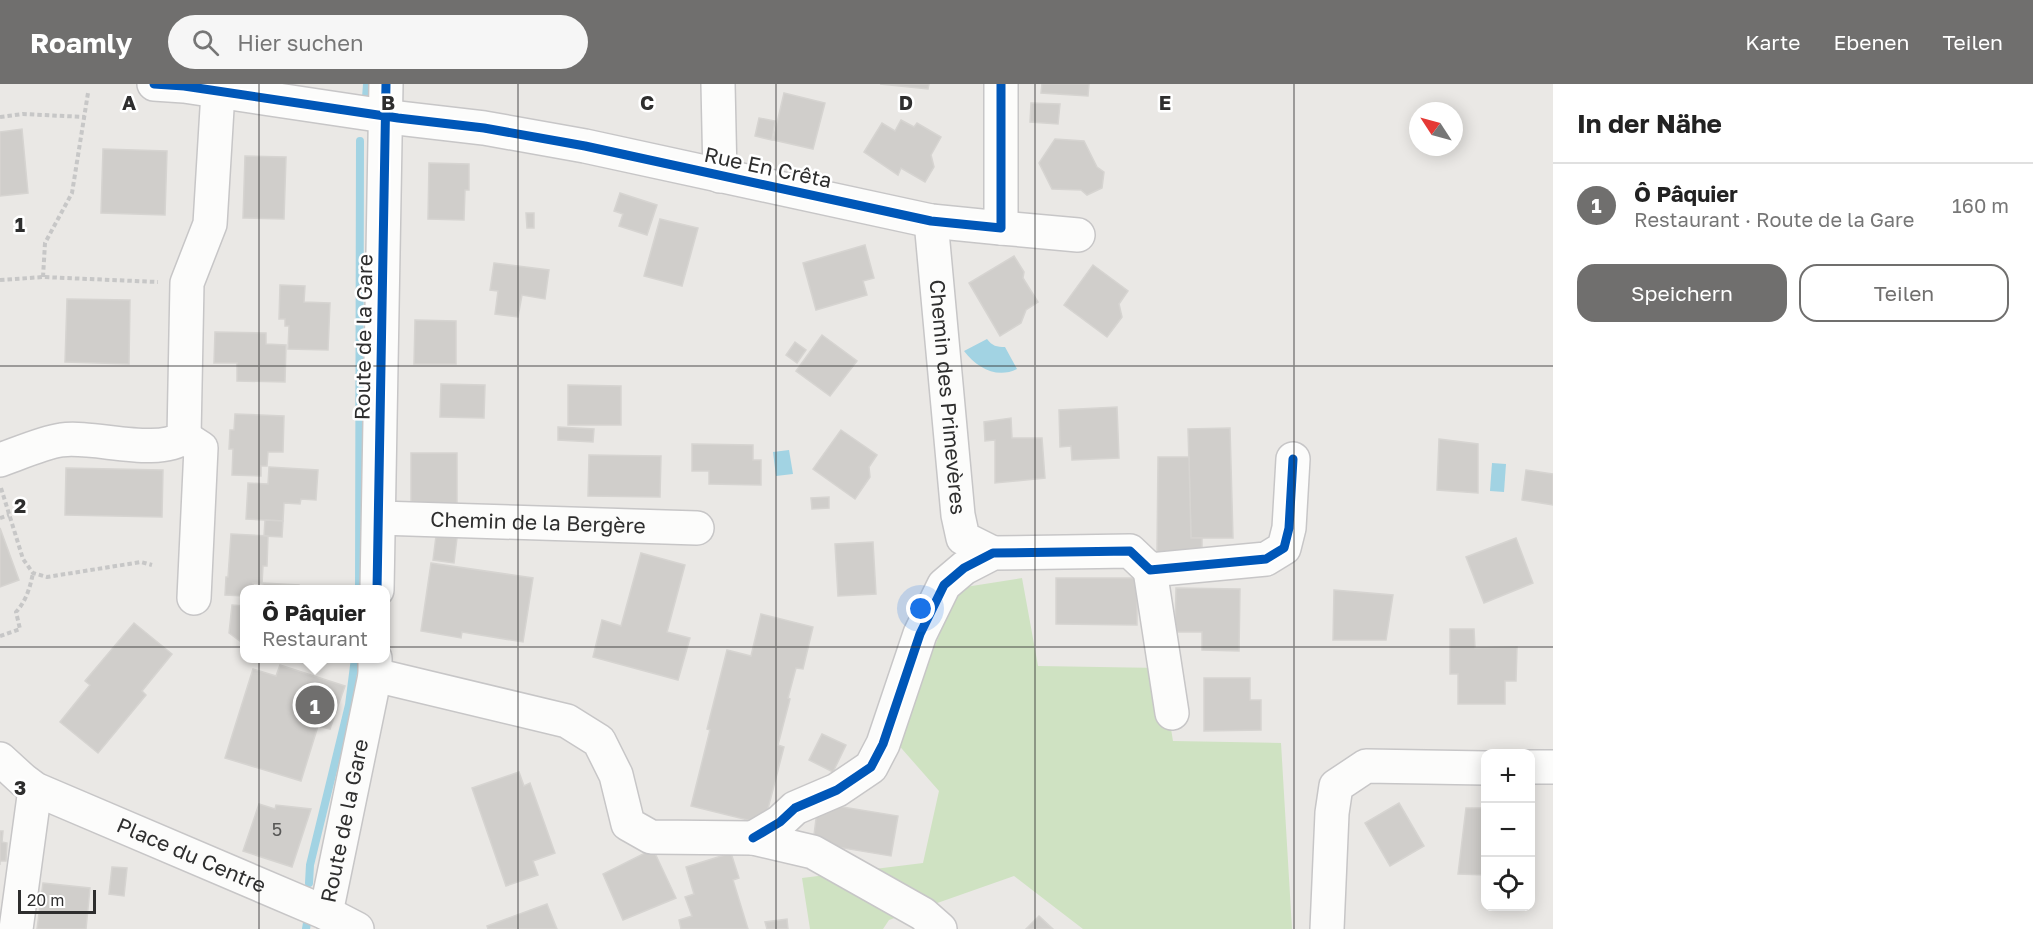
<!DOCTYPE html>
<html lang="de">
<meta charset="utf-8">
<style>
:root{--surface:#fff;--page:#f6f6f6;--text:#222;--muted:#767676;--line:#e0e0e0;--accent:#706f6e}
body{margin:0;font-family:"Golos Text",sans-serif;background:var(--page);color:var(--text)}
.controls{position:absolute;right:18px;bottom:18px;display:grid;overflow:hidden;border-radius:12px;box-shadow:0 3px 15px #0003}
.controls button{width:54px;height:54px;display:grid;place-items:center;padding:0;border:0;border-bottom:2px solid var(--line);background:var(--surface);color:var(--text);font:30px sans-serif}
.compass{position:absolute;left:1409px;top:18px;width:54px;height:54px;border-radius:50%;background:var(--surface);box-shadow:0 3px 15px #0003;rotate:306deg}
.scale{position:absolute;left:18px;bottom:15px;width:78px;box-sizing:border-box;padding-left:6px;border:3px solid #2e2e2e;border-top:0;font-size:16px;line-height:21px;white-space:nowrap;color:#2e2e2e;-webkit-text-stroke:4px #fff;paint-order:stroke}
.you{position:absolute;left:921px;top:525px;width:21px;height:21px;margin:-15px;border:4px solid #fff;border-radius:50%;background:#1a73e8;box-shadow:0 0 0 9px #1a73e833}
.badge{display:grid;place-items:center;width:39px;height:39px;border-radius:50%;background:var(--accent);color:#fff;font-size:20px;font-weight:700}
.pin{position:absolute;translate:-50% -50%;border:3px solid #fff;box-shadow:0 2px 6px #0006}
.popup{position:absolute;left:240px;top:501px;width:150px;height:78px;box-sizing:border-box;display:grid;place-content:center;border-radius:12px;background:var(--surface);filter:drop-shadow(0 2px 4px #0005);font-size:20px;white-space:nowrap;color:var(--muted)}
.popup b{font-size:22px;color:var(--text)}
.popup::after{content:'';position:absolute;left:50%;top:100%;margin-left:-12px;border:12px solid transparent;border-top-color:var(--surface)}
.list{margin:0;padding:0;list-style:none}
h2{display:flex;justify-content:space-between;align-items:center;height:78px;margin:0;padding:0 24px;font-size:26px}
h2 small{font-size:20px;font-weight:400;color:var(--muted)}
.list li{display:grid;grid-template-columns:39px 1fr auto;gap:18px;align-items:center;box-sizing:border-box;height:84px;padding:0 24px;border-top:2px solid var(--line)}
.list b{display:block;font-size:22px;white-space:nowrap}
.list p{margin:0;font-size:20px;white-space:nowrap;color:var(--muted)}
.list em{font-size:20px;font-style:normal;color:var(--muted)}
.actions{display:flex;gap:12px;padding:18px 24px}
.actions a{flex:1;padding:14px 0;border:2px solid var(--accent);border-radius:18px;text-align:center;font-size:21px;color:var(--accent)}
.actions .main{background:var(--accent);color:#fff}
.icon{flex:none;width:33px;height:33px;fill:none;stroke:currentColor;stroke-width:2;stroke-linecap:round;stroke-linejoin:round}
.map{position:relative;flex:none;width:1553px;height:845px;overflow:hidden}
header{display:flex;align-items:center;gap:36px;box-sizing:border-box;height:84px;padding:0 30px;background:var(--accent);color:#fff}
header strong{font-size:28px}
nav{display:flex;gap:33px;margin-inline-start:auto;font-size:21px}
.search{width:420px;height:54px;background:var(--page);display:flex;align-items:center;gap:15px;box-sizing:border-box;padding:0 21px;border-radius:33px;color:var(--muted);font-size:22px}
main{display:flex}
aside{flex:1;background:var(--surface)}
.map>svg:first-child{display:block}
</style>
<header>
<strong>Roamly</strong>
<div class="search"><svg class="icon" aria-label="search" viewBox="0 0 24 24"><circle cx="10" cy="10" r="6"/><path d="M15 15l6 6"/></svg>Hier suchen</div>
<nav><a>Karte</a><a>Ebenen</a><a>Teilen</a></nav>
</header>
<main>
<div class="map">
<svg width="1553" height="845" viewBox="0 0 1553 845">
<rect width="100%" height="100%" fill="#eae8e5"/>
<!-- green -->
<path fill="#cfe2c2" d="M1022,494L1038,582L1161,584L1173,657L1281,659L1292,845H1083L1014,792L889,836L883,845H810L802,794L923,779L939,707L895,657L959,504Z"/>
<!-- water -->
<g fill="#a2d3e3">
<path d="M987,255C992,262 997,263 1005,263L1017,285C997,295 977,284 964,267Z"/>
<path d="M789,366L793,390L776,392L773,368Z"/>
<path d="M1492,379L1506,380L1504,408L1490,407Z"/>
</g>
<g fill="none" stroke-linecap="round" stroke-linejoin="round">
<!-- stream -->
<g stroke="#a2d3e3" stroke-width="8">
<path d="M366,14L367,0"/>
<path d="M359,506L360,57"/>
<path d="M309,799L310,781L349,621L355,574"/>
<path d="M306,845L307,839"/>
</g>
</g>
<!-- building -->
<g fill="#d0cecb" stroke="#d6d4d1" stroke-width="1.5">
<path d="M880,0H929L928,5Z"/>
<path d="M1042,0H1089L1088,12L1041,9Z"/>
<path d="M784,9L825,19L813,65L773,56Z"/>
<path d="M1031,19L1060,20L1058,40L1030,38Z"/>
<path d="M759,34L775,37L772,56L755,52Z"/>
<path d="M901,36L914,43L917,39L941,53L931,71L934,83L925,98L901,84L898,91L864,68L882,39L895,47Z"/>
<path d="M22,45L28,109L0,112V48Z"/>
<path d="M1055,55L1084,57L1097,83L1104,88L1102,104L1087,111L1081,106L1052,105L1039,79Z"/>
<path d="M103,65L167,67L165,131L101,129Z"/>
<path d="M245,72L286,73L284,135L243,134Z"/>
<path d="M429,79L469,80V106H465L464,136L428,135Z"/>
<path d="M620,109L657,121L647,151L619,142L623,130L614,127Z"/>
<path d="M526,129H534V144H527Z"/>
<path d="M660,135L698,144L682,202L644,192Z"/>
<path d="M865,161L874,194L863,197L867,211L816,226L803,179Z"/>
<path d="M1014,172L1024,188L1023,194L1038,218L1026,226L1021,239L1000,252L969,199Z"/>
<path d="M494,179L549,186L545,215L522,211L518,233L495,230L498,207L490,206Z"/>
<path d="M1093,181L1128,207L1119,220L1122,233L1107,253L1064,221Z"/>
<path d="M280,201L305,202L304,218L330,219L328,266L288,265L289,242H285V235H279Z"/>
<path d="M67,215L130,216L129,280L65,278Z"/>
<path d="M415,236L456,237V280H414Z"/>
<path d="M215,248L266,249V260L286,261L285,298L237,297V279H214Z"/>
<path d="M822,251L857,277L830,312L796,287Z"/>
<path d="M795,258L806,266L797,279L786,271Z"/>
<path d="M441,300L485,301L484,334L440,333Z"/>
<path d="M568,301L621,302V341H568Z"/>
<path d="M1117,323L1119,374L1072,376L1071,362L1060,363L1059,326Z"/>
<path d="M235,330L284,332L283,368H268L267,382H261V392L232,391L233,365H229L230,346H234Z"/>
<path d="M1011,334L1012,354H1042L1045,394L995,399V356L985,357L984,338Z"/>
<path d="M558,343L594,345L593,358L558,356Z"/>
<path d="M1230,344L1233,454H1191L1188,345Z"/>
<path d="M841,346L877,371L869,383L870,393L855,415L813,385Z"/>
<path d="M1439,355L1478,360V409L1437,406Z"/>
<path d="M692,360L753,361V376H761V401L709,400V387H692Z"/>
<path d="M411,369H457V420L411,421Z"/>
<path d="M589,371L661,372L660,413L588,412Z"/>
<path d="M1158,373H1189L1191,454H1202V469H1157Z"/>
<path d="M269,383L318,386L316,416L301,415L300,420L284,419L283,437L246,435L248,399L268,400Z"/>
<path d="M66,384L163,386L162,433L65,431Z"/>
<path d="M1526,386L1553,390V421L1522,416Z"/>
<path d="M829,413V424L812,425L811,414Z"/>
<path d="M265,436L283,437L282,453L264,452Z"/>
<path d="M0,444L19,496L0,503Z"/>
<path d="M231,450L268,452L267,482H263L262,500L253,499V506H244V512L225,511L226,493H228Z"/>
<path d="M436,452L457,454L454,479L433,476Z"/>
<path d="M1516,454L1533,499L1484,519L1466,473Z"/>
<path d="M873,458L876,510L838,512L835,460Z"/>
<path d="M641,469L685,481L667,548L690,554L678,596L593,573L602,536L621,542Z"/>
<path d="M431,479L533,494L523,558L462,548L461,554L421,547Z"/>
<path d="M1056,494H1137V541L1056,540Z"/>
<path d="M263,499L299,501V506H263Z"/>
<path d="M1176,504L1240,505L1239,567L1202,566V548H1175Z"/>
<path d="M1334,506L1393,511L1386,556H1333Z"/>
<path d="M232,521L244,522V558L240,557L229,549Z"/>
<path d="M761,530L813,543L803,585L796,584L788,614L790,615L778,661L784,663L764,740L691,722L710,646L707,645L727,566L751,572Z"/>
<path d="M134,539L172,570L142,607L146,611L98,669L60,638L90,601L85,597Z"/>
<path d="M1450,545H1474L1475,564L1517,563L1516,597H1505V620H1458V590H1450Z"/>
<path d="M280,581L345,602L330,645L318,642L301,697L225,674L253,585L276,592Z"/>
<path d="M1204,594H1250V616H1261V646L1204,647Z"/>
<path d="M822,650L846,661L833,688L809,676Z"/>
<path d="M519,688L524,702L530,699L555,769L533,777L538,791L506,802L472,704Z"/>
<path d="M818,719L898,732L891,772L813,759Z"/>
<path d="M1399,719L1424,762L1390,782L1365,739Z"/>
<path d="M259,720L275,725L276,721L311,725L292,783L243,767Z"/>
<path d="M1466,724H1486V791L1458,790Z"/>
<path d="M0,747H3L2,758L7,759L6,777H0V781Z"/>
<path d="M653,765L676,814L623,836L603,790Z"/>
<path d="M731,769L739,794L733,796L748,845H681L679,836L692,832L685,813L694,810L686,783Z"/>
<path d="M112,783L127,784L124,812L109,810Z"/>
<path d="M43,799L90,804L86,845H37Z"/>
<path d="M547,820L557,845H488L487,842Z"/>
<path d="M1039,832L1053,845H1026Z"/>
<path d="M787,835L788,845H767L765,838Z"/>
</g>
<g fill="none" stroke-linecap="round" stroke-linejoin="round">
<defs>
<g id="minor">
<path d="M154,0L184,2L398,34L484,44L585,62L931,137L1001,144V0"/>
<path d="M718,0L720,92"/>
<path id="s1" d="M931,137L958,431L963,454L993,469"/>
<path d="M1001,144L1078,151"/>
<path d="M184,353L201,364L194,514"/>
<path d="M0,376C17,370 45,358 61,356C94,351 158,373 184,353L187,199L210,140L218,8"/>
<path id="s2" d="M379,434L697,444"/>
<path d="M1150,486L1172,629"/>
<path d="M377,506L386,0"/>
<path d="M375,591L567,637L599,657L616,691L628,740L651,753L753,754L813,768L923,830L940,845"/>
<path id="s3" d="M0,675L23,696L35,705L326,829L357,845"/>
<path d="M1530,683H1553"/>
<path d="M753,754L780,738L795,724L837,706L871,683L883,660L920,550L944,501L964,484L993,469L1130,467L1150,486L1266,475L1284,464L1289,444L1293,375"/>
<path id="s4" d="M326,829L375,591V574"/>
<path d="M16,845L35,705"/>
<path d="M1327,845L1332,729L1336,702L1366,682L1486,684"/>
</g>
</defs>
<!-- minor casing -->
<use href="#minor" stroke="#c7c6c7" stroke-width="36"/>
<!-- path -->
<g stroke="#c7c7c7" stroke-width="4" stroke-dasharray="4.5 3" stroke-linecap="butt">
<path d="M0,33L23,30L85,33"/>
<path d="M43,193L45,159L72,109L88,9"/>
<path d="M0,196L43,193L158,198"/>
<path d="M1,404L23,475L33,489L47,493L141,478L152,481"/>
<path d="M0,434L9,431"/>
<path d="M0,552L20,545L16,528C26,517 30,504 33,489"/>
</g>
<!-- minor -->
<use href="#minor" stroke="#fcfcfb" stroke-width="33"/>
<defs>
<g id="cycleway">
<path d="M154,0L184,2L398,34L484,44L585,62L931,137L1001,144V0"/>
<path d="M377,506L386,0"/>
<path d="M753,754L780,738L795,724L837,706L871,683L883,660L920,550L944,501L964,484L993,469L1130,467L1150,486L1266,475L1284,464L1289,444L1293,375"/>
</g>
</defs>
<!-- cycleway casing -->
<use href="#cycleway" stroke="#fff" stroke-width="13"/>
<!-- cycleway -->
<use href="#cycleway" stroke="#0057b8" stroke-width="9"/>
</g>
<!-- grid -->
<path fill="none" stroke="#2e2e2e" stroke-width="1.5" stroke-opacity="0.55" d="M259,0V845M518,0V845M776,0V845M1035,0V845M1294,0V845M0,282H1553M0,563H1553"/>
<g text-anchor="middle" stroke-width="5" stroke-linejoin="round" paint-order="stroke">
<!-- number labels -->
<g font-size="18" fill="#585857">
<text x="277" y="752">5</text>
</g>
<!-- street labels -->
<g font-size="21" fill="#2e2e2e" stroke="#fff">
<text transform="translate(768 84) rotate(12)" y="7">Rue En Crêta</text>
<text transform="translate(364 253) rotate(-89)" y="7">Route de la Gare</text>
<text dy="7" stroke="none"><textPath href="#s1" startOffset="177">Chemin des Primevères</textPath></text>
<text dy="7" stroke="none"><textPath href="#s2" startOffset="159">Chemin de la Bergère</textPath></text>
<text dy="7" stroke="none"><textPath href="#s4" startOffset="94">Route de la Gare</textPath></text>
<text dy="7" stroke="none"><textPath href="#s3" startOffset="216">Place du Centre</textPath></text>
</g>
</g>
<g font-size="20" text-anchor="middle" font-weight="bold" fill="#2e2e2e" stroke="#fff" stroke-width="5" stroke-linejoin="round" paint-order="stroke">
<text x="129" y="26">A</text>
<text x="388" y="26">B</text>
<text x="647" y="26">C</text>
<text x="906" y="26">D</text>
<text x="1165" y="26">E</text>
<text x="20" y="148">1</text>
<text x="20" y="429">2</text>
<text x="20" y="711">3</text>
</g>
</svg>
<div class="controls">
<button>+</button>
<button>−</button>
<button><svg class="icon" aria-label="locate" viewBox="0 0 24 24"><circle cx="12" cy="12" r="6"/><path d="M12 2v4M12 18v4M2 12h4M18 12h4"/></svg></button>
</div>
<svg class="compass" viewBox="-18 -18 36 36"><path d="M0-13l5 13h-10z" fill="#e53935"/><path d="M0 13l5-13h-10z" fill="#767676"/></svg>
<div class="scale">20 m</div>
<div class="you"></div>
<div class="pin badge" style="left:315px;top:621px">1</div>
<div class="popup"><b>Ô Pâquier</b>Restaurant</div>
</div>
<aside>
<h2>In der Nähe<small></small></h2>
<ul class="list">
<li><span class="badge">1</span><div><b>Ô Pâquier</b><p>Restaurant · Route de la Gare</p></div><em>160 m</em></li>
</ul>
<div class="actions"><a class="main">Speichern</a><a>Teilen</a></div>
</aside>
</main>
